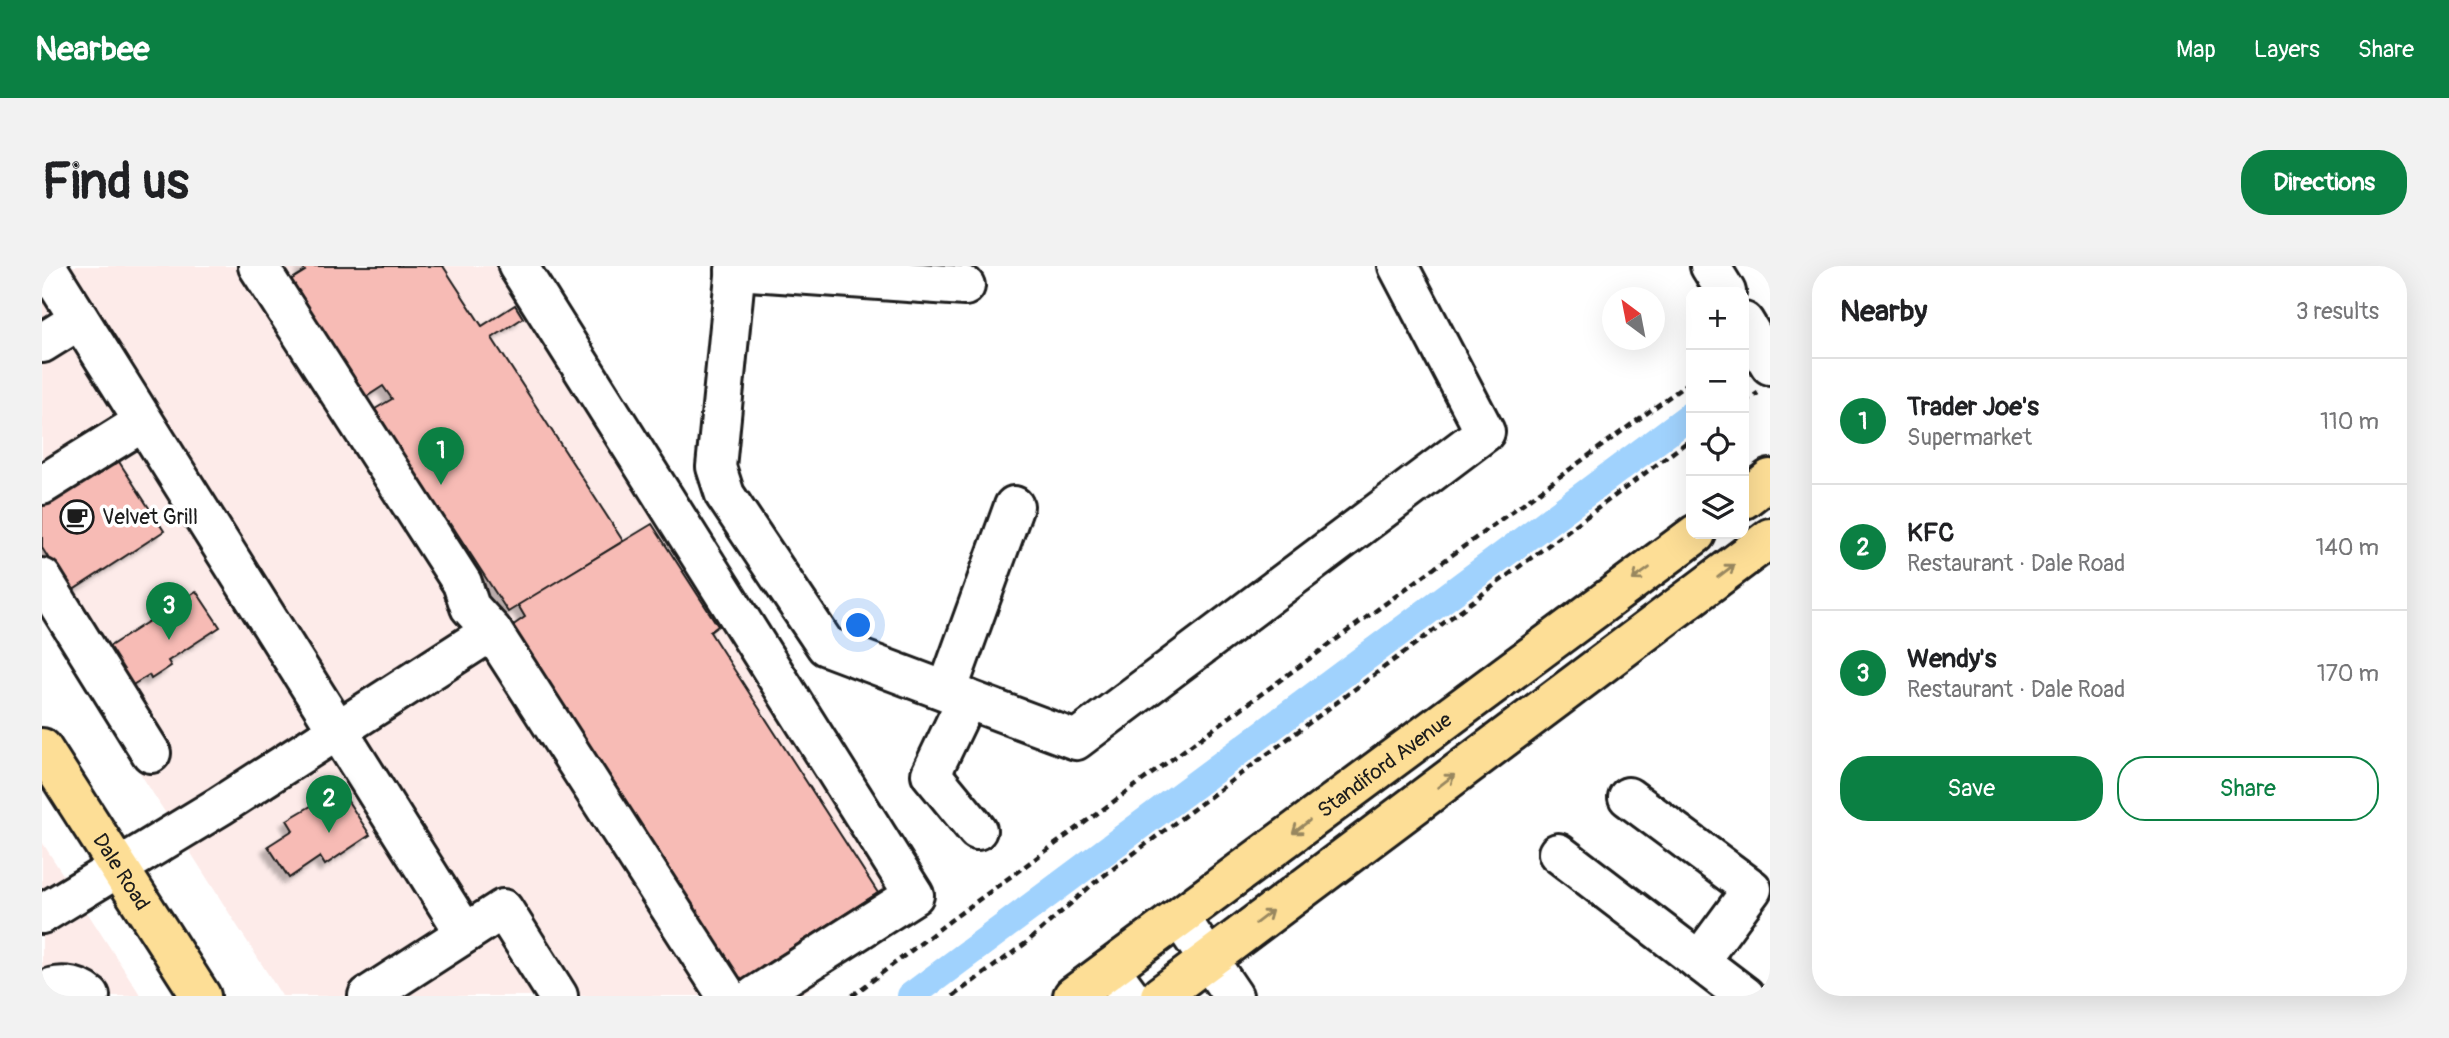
<!DOCTYPE html>
<meta charset="utf-8">
<style>
:root{--surface:#fff;--page:#f2f2f2;--text:#202124;--muted:#757577;--line:#e0e0e0;--accent:#0b8043}
body{margin:0;font-family:Pangolin,sans-serif;background:var(--page);color:var(--text)}
.controls{position:absolute;right:21px;top:21px;display:grid;overflow:hidden;border-radius:14px;box-shadow:0 7px 28px #0002}
.controls button{width:63px;height:63px;display:grid;place-items:center;padding:0;border:0;border-bottom:2px solid var(--line);background:var(--surface);color:var(--text);font:35px sans-serif}
.compass{position:absolute;left:1560px;top:21px;width:63px;height:63px;border-radius:50%;background:var(--surface);box-shadow:0 7px 28px #0002;rotate:328deg}
.you{position:absolute;left:817px;top:360px;width:24px;height:24px;margin:-18px;border:5px solid #fff;border-radius:50%;background:#1a73e8;box-shadow:0 0 0 10px #1a73e833}
.badge{display:grid;place-items:center;width:46px;height:46px;border-radius:50%;background:var(--accent);color:#fff;font-size:23px;font-weight:700}
.pin{position:absolute;translate:-50% -58px;filter:drop-shadow(0 2px 4px #0008)}
.pin::after{content:'';position:absolute;top:37px;width:24px;height:21px;background:inherit;clip-path:polygon(0 0,100% 0,50% 100%)}
.list{margin:0;padding:0;list-style:none}
h2{display:flex;justify-content:space-between;align-items:center;height:91px;margin:0;padding:0 28px;font-size:30px}
h2 small{font-size:23px;font-weight:400;color:var(--muted)}
.list li{display:grid;grid-template-columns:46px 1fr auto;gap:21px;align-items:center;box-sizing:border-box;height:126px;padding:0 28px;border-top:2px solid var(--line)}
.list b{display:block;font-size:26px;white-space:nowrap}
.list p{margin:0;font-size:23px;white-space:nowrap;color:var(--muted)}
.list em{font-size:23px;font-style:normal;color:var(--muted)}
.actions{display:flex;gap:14px;padding:21px 28px}
.actions a{flex:1;padding:16px 0;border:2px solid var(--accent);border-radius:28px;text-align:center;font-size:24px;color:var(--accent)}
.actions .main{background:var(--accent);color:#fff}
.icon{flex:none;width:38px;height:38px;fill:none;stroke:currentColor;stroke-width:2;stroke-linecap:round;stroke-linejoin:round}
.map{position:relative;flex:none;width:1728px;height:730px;overflow:hidden;border-radius:28px}
header{display:flex;align-items:center;gap:42px;box-sizing:border-box;height:98px;padding:0 35px;background:var(--accent);color:#fff}
header strong{font-size:33px}
nav{display:flex;gap:38px;margin-inline-start:auto;font-size:24px}
.intro{display:flex;align-items:center;justify-content:space-between;box-sizing:border-box;height:168px;padding:0 42px}
h1{margin:0;font-size:49px}
.button{padding:18px 32px;border-radius:28px;background:var(--accent);color:#fff;font-size:24px;font-weight:700}
main{display:flex;gap:42px;padding:0 42px}
aside{flex:1;background:var(--surface);border-radius:28px;box-shadow:0 7px 28px #0002}
.map>svg:first-child{display:block}
</style>
<header>
<strong>Nearbee</strong>
<nav><a>Map</a><a>Layers</a><a>Share</a></nav>
</header>
<div class="intro"><h1>Find us</h1><a class="button">Directions</a></div>
<main>
<div class="map">
<svg width="1728" height="730" viewBox="0 0 1728 730">
<defs>
<filter id="shadow"><feDropShadow dx="-6" dy="6" stdDeviation="2" flood-color="#0004"/></filter>
</defs>
<rect width="100%" height="100%" fill="#fff"/>
<filter id="ink" filterUnits="userSpaceOnUse"><feTurbulence type="fractalNoise" baseFrequency=".0143" numOctaves="2"/><feDisplacementMap in="SourceGraphic" scale="14" xChannelSelector="R" yChannelSelector="G"/><feConvolveMatrix kernelMatrix="1 2 1 2 8 2 1 2 1" color-interpolation-filters="sRGB"/></filter>
<g filter="url(#ink)">
<!-- built -->
<g fill="#fdebe9">
<path d="M0,0H498L891,629L758,730H240L0,353Z"/>
<path d="M0,576L99,730H0Z"/>
</g>
<g fill="none" stroke-linecap="round" stroke-linejoin="round">
<!-- canal -->
<path stroke="#a0d2fd" stroke-width="28" d="M869,730L1649,149"/>
</g>
<!-- building -->
<g fill="#f7bbb5" stroke="#1c1c1c" stroke-width="2" filter="url(#shadow)">
<path d="M259,0H401L440,60L473,39L481,52L450,72L581,275L466,346L409,258L405,261L333,143L350,133L341,120L324,131L297,89L296,93L247,15L263,5Z"/>
<path d="M72,188L122,265L28,326L0,282V235Z"/>
<path d="M610,258L676,360L668,366L836,627L720,701L727,712L699,730L486,400L493,395L470,360L483,351L476,339Z"/>
<path d="M154,325L178,361L126,395L129,400L109,413L107,409L89,420L65,382Z"/>
<path d="M298,523L328,569L283,599L278,591L247,612L226,580L251,564L245,554Z"/>
</g>
<g fill="none" stroke-linecap="round" stroke-linejoin="round">
<defs>
<g id="minor">
<path d="M4,0L423,667"/>
<path d="M216,0L420,317L428,341L450,365L685,730"/>
<path d="M476,0L872,629L713,730"/>
<path d="M694,0L674,201L683,229L784,380L1034,474L1443,166L1356,0"/>
<path d="M1668,0L1684,26"/>
<path d="M693,4L923,20"/>
<path d="M1702,56L1728,99"/>
<path d="M0,77L37,54"/>
<path d="M0,219L101,156"/>
<path d="M0,312L109,487"/>
<path d="M905,425L972,240"/>
<path d="M925,433L889,508L935,564"/>
<path d="M1586,531L1710,623L1657,695"/>
<path d="M1516,587L1703,730"/>
<path d="M0,648L178,540L450,365"/>
<path d="M1138,652L1191,730"/>
<path d="M1068,703L1088,730"/>
<path d="M0,726C15,717 35,719 48,730"/>
<path d="M326,730L461,643L516,730"/>
</g>
<g id="major">
<path d="M1702,233L1728,213"/>
<path id="s1" d="M0,482L159,730"/>
<path id="s2" d="M1031,730L1654,268"/>
<path d="M1118,730L1728,272"/>
</g>
</defs>
<!-- minor casing -->
<use href="#minor" stroke="#1c1c1c" stroke-width="44"/>
<!-- major casing -->
<use href="#major" stroke="#1c1c1c" stroke-width="44"/>
<!-- path -->
<g stroke="#1c1c1c" stroke-width="4.5" stroke-dasharray="7 5" stroke-linecap="butt">
<path d="M1702,136L1716,127"/>
<path d="M810,730L909,654L1649,115"/>
<path d="M911,730L984,677L1052,617L1649,173"/>
</g>
<!-- minor -->
<use href="#minor" stroke="#fff" stroke-width="38"/>
<!-- major -->
<use href="#major" stroke="#fdde96" stroke-width="38"/>
</g>
<!-- one-way arrows -->
<defs><path id="oneway-shaft" d="M-6 0H5M1.5-3L5.5 0L1.5 3" fill="none" stroke-width="1.6" stroke-linecap="round" stroke-linejoin="round" transform="scale(1.75)"/></defs>
<g stroke="#98875f">
<use href="#oneway-shaft" transform="translate(1684 305) rotate(-37)"/>
<use href="#oneway-shaft" transform="translate(1599 308) rotate(144)"/>
<use href="#oneway-shaft" transform="translate(1404 515) rotate(-37)"/>
<use href="#oneway-shaft" transform="translate(1259 561) rotate(143)"/>
<use href="#oneway-shaft" transform="translate(1222 651) rotate(-37)"/>
</g>
</g>
<!-- icons -->
<defs>
<symbol id="cafe-ring" viewBox="-11 -11 22 22"><circle r="9.5" fill="#fff" stroke="#1c1c1c" stroke-width="1.5"/><path d="M-5.5-4.5H6V0H3Q3 3.5 0 3.5H-2.5Q-5.5 3.5-5.5 0ZM3-3.2v2h1.7v-2ZM-6 4.5H4V6H-6Z" fill="#1c1c1c"/></symbol>
</defs>
<g fill-rule="evenodd">
<use href="#cafe-ring" x="16" y="232" width="38" height="38"/>
</g>
<g text-anchor="middle" stroke-width="7" stroke-linejoin="round" paint-order="stroke">
<!-- poi labels -->
<g font-size="21" fill="#1c1c1c" stroke="#fff" text-anchor="start">
<text x="60" y="258">Velvet Grill</text>
</g>
<!-- street labels -->
<g font-size="21" fill="#1c1c1c" stroke="#fff">
<text dy="7" stroke="none"><textPath href="#s2" startOffset="388">Standiford Avenue</textPath></text>
<text dy="7" stroke="none"><textPath href="#s1" startOffset="147">Dale Road</textPath></text>
</g>
</g>
</svg>
<div class="controls">
<button>+</button>
<button>−</button>
<button><svg class="icon" aria-label="locate" viewBox="0 0 24 24"><circle cx="12" cy="12" r="6"/><path d="M12 2v4M12 18v4M2 12h4M18 12h4"/></svg></button>
<button><svg class="icon" aria-label="layers" viewBox="0 0 24 24"><path d="M12 4l9 5-9 5-9-5zM3 14l9 5 9-5"/></svg></button>
</div>
<svg class="compass" viewBox="-18 -18 36 36"><path d="M0-13l5 13h-10z" fill="#e53935"/><path d="M0 13l5-13h-10z" fill="#757577"/></svg>
<div class="you"></div>
<div class="pin badge" style="left:399px;top:219px">1</div>
<div class="pin badge" style="left:287px;top:567px">2</div>
<div class="pin badge" style="left:127px;top:374px">3</div>
</div>
<aside>
<h2>Nearby<small>3 results</small></h2>
<ul class="list">
<li><span class="badge">1</span><div><b>Trader Joe's</b><p>Supermarket</p></div><em>110 m</em></li>
<li><span class="badge">2</span><div><b>KFC</b><p>Restaurant · Dale Road</p></div><em>140 m</em></li>
<li><span class="badge">3</span><div><b>Wendy's</b><p>Restaurant · Dale Road</p></div><em>170 m</em></li>
</ul>
<div class="actions"><a class="main">Save</a><a>Share</a></div>
</aside>
</main>
